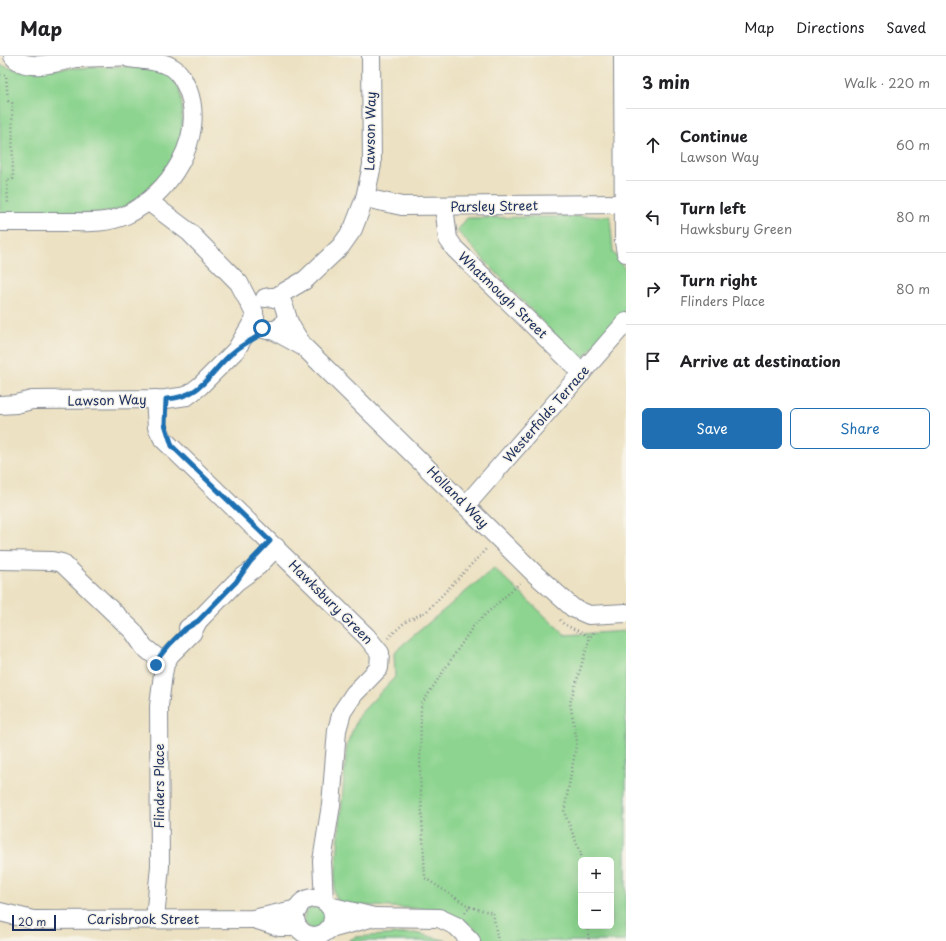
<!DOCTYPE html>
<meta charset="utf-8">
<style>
:root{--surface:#fff;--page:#f2f2f2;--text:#202124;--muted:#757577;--line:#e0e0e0;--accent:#1f6fb2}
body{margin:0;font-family:"Playpen Sans",sans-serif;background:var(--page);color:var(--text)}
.controls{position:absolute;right:12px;bottom:12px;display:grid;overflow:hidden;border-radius:6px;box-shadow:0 4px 16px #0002}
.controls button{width:36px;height:36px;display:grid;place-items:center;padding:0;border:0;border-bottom:1px solid var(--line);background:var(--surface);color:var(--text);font:20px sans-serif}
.scale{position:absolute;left:12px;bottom:10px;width:44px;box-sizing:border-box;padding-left:4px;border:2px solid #1b2f5e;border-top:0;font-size:11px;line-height:14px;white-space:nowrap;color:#1b2f5e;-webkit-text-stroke:3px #f7f3e8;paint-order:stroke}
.stop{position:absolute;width:12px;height:12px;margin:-9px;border:3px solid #1f6fb2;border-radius:50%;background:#fff}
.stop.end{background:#1f6fb2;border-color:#fff;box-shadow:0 1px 4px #0008}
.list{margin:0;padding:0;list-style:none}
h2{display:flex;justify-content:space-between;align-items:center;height:52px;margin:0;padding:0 16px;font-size:17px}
h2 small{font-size:13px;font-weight:400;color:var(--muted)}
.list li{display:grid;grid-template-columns:26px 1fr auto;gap:12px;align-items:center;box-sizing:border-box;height:72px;padding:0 16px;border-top:1px solid var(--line)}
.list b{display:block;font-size:15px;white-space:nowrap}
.list p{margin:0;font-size:13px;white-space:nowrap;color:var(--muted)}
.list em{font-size:13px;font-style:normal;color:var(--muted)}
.actions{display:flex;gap:8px;padding:12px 16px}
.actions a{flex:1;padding:9px 0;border:1px solid var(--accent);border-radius:6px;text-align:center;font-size:14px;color:var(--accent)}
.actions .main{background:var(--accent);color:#fff}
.icon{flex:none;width:22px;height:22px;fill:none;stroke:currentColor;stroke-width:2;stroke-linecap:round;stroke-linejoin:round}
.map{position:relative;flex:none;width:626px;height:885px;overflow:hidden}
header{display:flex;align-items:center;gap:24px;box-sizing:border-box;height:56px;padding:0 20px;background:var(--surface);border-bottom:1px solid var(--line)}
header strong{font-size:19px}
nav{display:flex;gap:22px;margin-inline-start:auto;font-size:14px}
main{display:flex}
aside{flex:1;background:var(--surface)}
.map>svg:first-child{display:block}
</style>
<header>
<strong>Map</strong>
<nav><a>Map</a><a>Directions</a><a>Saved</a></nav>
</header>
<main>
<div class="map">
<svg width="626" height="885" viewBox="0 0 626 885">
<rect width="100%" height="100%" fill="#f7f3e8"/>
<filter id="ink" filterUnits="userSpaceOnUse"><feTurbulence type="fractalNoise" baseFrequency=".025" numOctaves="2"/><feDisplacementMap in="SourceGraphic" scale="8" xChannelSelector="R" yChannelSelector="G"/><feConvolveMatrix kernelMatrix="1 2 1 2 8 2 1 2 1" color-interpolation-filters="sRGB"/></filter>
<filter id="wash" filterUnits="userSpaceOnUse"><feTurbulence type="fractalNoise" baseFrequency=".012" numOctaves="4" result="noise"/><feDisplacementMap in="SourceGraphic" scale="16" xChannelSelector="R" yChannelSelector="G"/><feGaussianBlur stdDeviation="0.9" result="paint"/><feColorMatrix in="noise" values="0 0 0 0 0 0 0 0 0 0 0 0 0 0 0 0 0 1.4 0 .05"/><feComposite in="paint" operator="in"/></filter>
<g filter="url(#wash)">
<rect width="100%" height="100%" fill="#ece1c2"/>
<!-- green -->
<g fill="#8cd48f" stroke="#548276" fill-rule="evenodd">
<path d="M0,9L18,14L134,10L145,11L170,18L180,34L182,50V79L179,91L170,110L144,137L134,146L117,154L98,157L0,158Z"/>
<path d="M610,160L613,196L626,214V253L580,306L457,175L467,162Z"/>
<path d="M494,512L565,579L626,575V885H484L476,873L442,854L339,848L334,836L347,688L359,659L395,621L394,596ZM581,804H611V870H581Z"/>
<circle cx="315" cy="862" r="11"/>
<path d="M415,877L449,885H348L355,881Z"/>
</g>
</g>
<g filter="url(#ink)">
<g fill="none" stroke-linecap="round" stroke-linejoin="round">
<defs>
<g id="street">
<path d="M13,0C26,17 58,6 75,2"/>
<path d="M60,0L75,2L139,0"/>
<path d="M623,0L624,186L626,197"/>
<path d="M365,142L402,150L624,148"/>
<path d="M148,145L189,176L239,227L254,256"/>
<path d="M444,150L448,183L455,193L582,317"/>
<path d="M0,166C21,166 42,166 64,166C85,166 106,168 126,159C169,139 206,82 188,34C184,26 181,17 173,12C162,4 142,4 129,2"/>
<path d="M265,242C282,238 284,248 287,261C290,271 298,282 304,291"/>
<path d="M274,242L305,224L341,190L353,173L365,142L372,109L371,0"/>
<path d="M264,273C275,277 284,271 287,260"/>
<path d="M273,274L304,291L536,519L573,552L589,559L626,557"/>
<path d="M155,343L157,371L163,383L367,581L380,597L379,612L354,638L342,656L337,674L331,749L322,805L324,845"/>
<path d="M0,349L16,348L32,344L166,343L187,340L200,330L236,294L255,262"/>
<path d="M466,449L626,266"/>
<path d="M0,504L52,505L62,507L133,575L144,591L165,608"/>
<path d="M188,572L198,565L236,526L258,510L276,491"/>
<circle cx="314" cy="861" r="19"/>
<path d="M329,850L374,861"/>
<path d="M0,856L33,864L253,863L298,853"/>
<path d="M155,863L160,810L159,650L163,618L165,608L170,599L192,577L198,565"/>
<path d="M254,863L279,871H298"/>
<path d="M330,873L374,861L439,862L456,870L471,885"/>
</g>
</defs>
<!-- street casing -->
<use href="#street" stroke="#848890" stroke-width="20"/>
<!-- path -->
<g stroke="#848890" stroke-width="2.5" stroke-dasharray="1 3" stroke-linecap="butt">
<path d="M0,19H6L8,45L12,47L13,123L7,124L8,149"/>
<path d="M560,564L564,568L590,581"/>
<path d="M388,582L405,566L427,555L487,492"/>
<path d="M582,804L581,798L564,756L577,685L570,647L590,581L595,575"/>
<path d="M470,851L493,857L498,885"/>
<path d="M465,857L470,851L425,822L420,719L421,649L474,569L521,526"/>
<path d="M587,870L589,885"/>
</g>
<!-- street -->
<use href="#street" stroke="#fff" stroke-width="18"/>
</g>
</g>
<g fill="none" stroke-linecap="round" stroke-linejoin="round" filter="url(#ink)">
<!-- route -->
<path stroke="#1f6fb2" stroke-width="5" d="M156,609L160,600L170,588L185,573L198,565L236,526L250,506L270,485L172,390L165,368L166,343C205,341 209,314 236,294C246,286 258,281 268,274L262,272"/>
</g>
<g text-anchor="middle" stroke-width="3" stroke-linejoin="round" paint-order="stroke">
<!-- street labels -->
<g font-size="13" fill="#1b2f5e" stroke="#f7f3e8">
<text transform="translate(370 75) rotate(-89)" y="5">Lawson Way</text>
<text transform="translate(494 150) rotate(-1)" y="5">Parsley Street</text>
<text transform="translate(503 239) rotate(44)" y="5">Whatmough Street</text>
<text transform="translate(107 344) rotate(-1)" y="5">Lawson Way</text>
<text transform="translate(546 358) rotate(-49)" y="5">Westerfolds Terrace</text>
<text transform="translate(458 441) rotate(45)" y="5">Holland Way</text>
<text transform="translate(331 546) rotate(45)" y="5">Hawksbury Green</text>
<text transform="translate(159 730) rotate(-90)" y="5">Flinders Place</text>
<text x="143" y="868">Carisbrook Street</text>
</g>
</g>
</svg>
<div class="controls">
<button>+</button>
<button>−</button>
</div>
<div class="scale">20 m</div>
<div class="stop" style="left:262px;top:272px"></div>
<div class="stop end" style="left:156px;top:609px"></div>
</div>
<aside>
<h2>3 min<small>Walk · 220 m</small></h2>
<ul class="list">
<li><svg class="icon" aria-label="ahead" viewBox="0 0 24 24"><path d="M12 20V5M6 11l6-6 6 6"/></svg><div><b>Continue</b><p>Lawson Way</p></div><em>60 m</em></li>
<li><svg class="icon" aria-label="left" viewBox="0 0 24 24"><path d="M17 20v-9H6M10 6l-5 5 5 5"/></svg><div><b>Turn left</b><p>Hawksbury Green</p></div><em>80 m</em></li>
<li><svg class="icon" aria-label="right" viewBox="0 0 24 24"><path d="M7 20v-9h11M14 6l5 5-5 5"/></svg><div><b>Turn right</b><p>Flinders Place</p></div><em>80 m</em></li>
<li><svg class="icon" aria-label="arrive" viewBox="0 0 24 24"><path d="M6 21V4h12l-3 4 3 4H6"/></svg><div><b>Arrive at destination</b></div></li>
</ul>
<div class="actions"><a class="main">Save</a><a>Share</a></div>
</aside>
</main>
